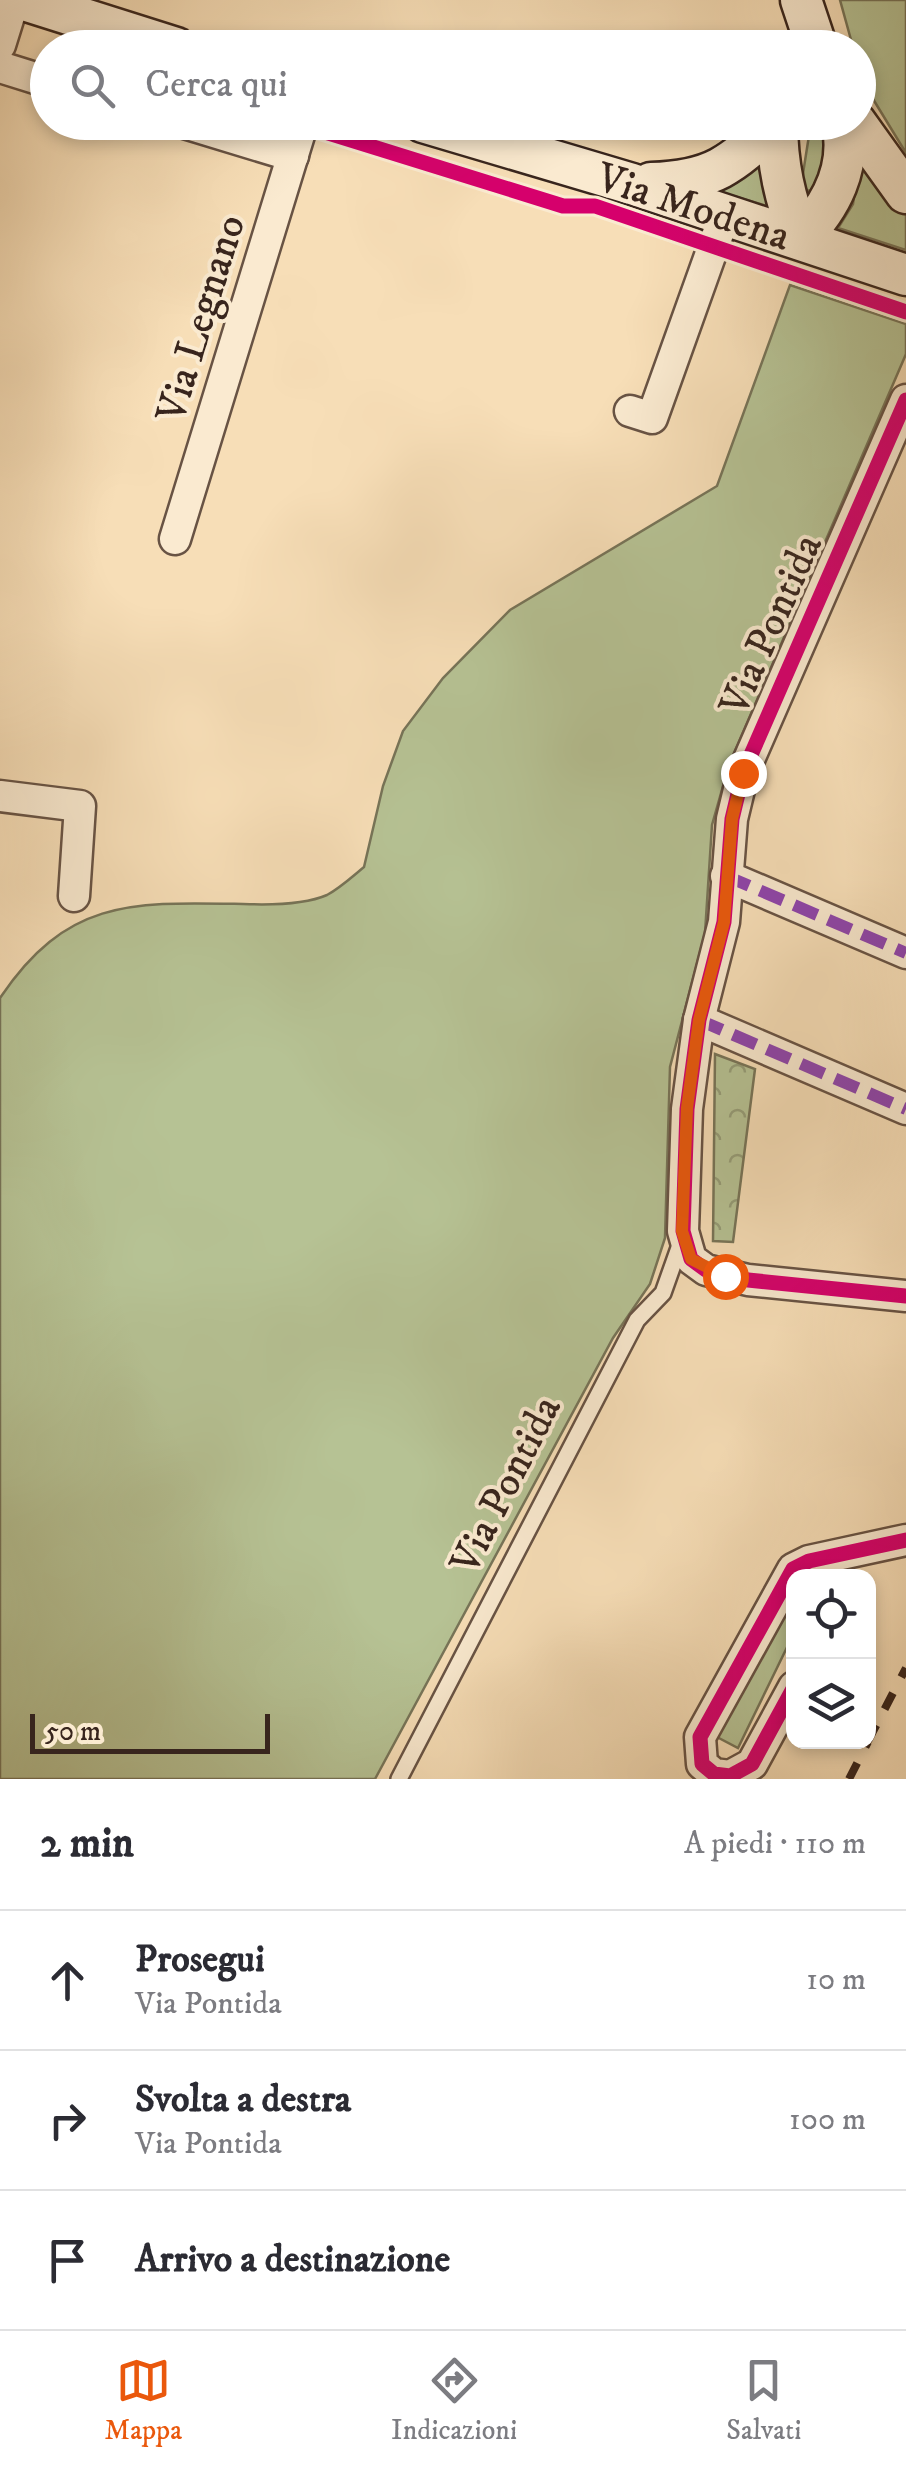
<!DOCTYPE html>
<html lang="it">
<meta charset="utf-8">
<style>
:root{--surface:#fff;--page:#f7f7f7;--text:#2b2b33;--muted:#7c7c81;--line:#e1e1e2;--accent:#ea580c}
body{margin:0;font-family:"IM FELL DW Pica",serif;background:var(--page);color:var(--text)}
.controls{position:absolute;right:30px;bottom:30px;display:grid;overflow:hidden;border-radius:20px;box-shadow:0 5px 15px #0003}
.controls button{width:90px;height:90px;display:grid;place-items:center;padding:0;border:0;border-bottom:2px solid var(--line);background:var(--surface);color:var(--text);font:50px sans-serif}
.scale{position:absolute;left:30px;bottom:25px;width:240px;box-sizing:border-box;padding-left:10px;border:5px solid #38251d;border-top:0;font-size:28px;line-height:35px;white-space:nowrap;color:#38251d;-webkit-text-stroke:8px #faead0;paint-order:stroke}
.stop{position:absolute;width:30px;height:30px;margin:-22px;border:8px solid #ea580c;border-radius:50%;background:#fff}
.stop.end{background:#ea580c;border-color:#fff;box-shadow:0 2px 10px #0008}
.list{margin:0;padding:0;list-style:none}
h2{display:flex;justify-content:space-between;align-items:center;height:130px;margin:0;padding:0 40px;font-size:42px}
h2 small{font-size:32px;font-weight:400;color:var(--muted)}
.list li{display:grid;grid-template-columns:65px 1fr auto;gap:30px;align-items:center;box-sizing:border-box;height:140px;padding:0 40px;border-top:2px solid var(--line)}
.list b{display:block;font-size:38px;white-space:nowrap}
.list p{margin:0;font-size:32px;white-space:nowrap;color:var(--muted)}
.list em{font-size:32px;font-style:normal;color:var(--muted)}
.icon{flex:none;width:55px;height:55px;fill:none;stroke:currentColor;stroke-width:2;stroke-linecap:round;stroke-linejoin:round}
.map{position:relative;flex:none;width:906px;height:1779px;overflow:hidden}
.search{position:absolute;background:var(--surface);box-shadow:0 5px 15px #0003;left:30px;right:30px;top:30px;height:110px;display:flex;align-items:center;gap:25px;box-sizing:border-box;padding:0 35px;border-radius:55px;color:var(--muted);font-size:38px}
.sheet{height:550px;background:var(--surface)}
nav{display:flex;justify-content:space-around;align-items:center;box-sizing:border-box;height:140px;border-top:2px solid var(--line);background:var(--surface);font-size:28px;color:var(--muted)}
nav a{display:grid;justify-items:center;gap:5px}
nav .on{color:var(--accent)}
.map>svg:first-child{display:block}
</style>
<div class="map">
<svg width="906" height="1779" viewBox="0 0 906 1779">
<defs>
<pattern id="park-crowns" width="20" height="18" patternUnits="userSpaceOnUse" patternTransform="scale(2.5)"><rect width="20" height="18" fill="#b6c294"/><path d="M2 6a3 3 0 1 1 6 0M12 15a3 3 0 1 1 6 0" fill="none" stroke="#959d78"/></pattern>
</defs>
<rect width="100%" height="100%" fill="#f7deb7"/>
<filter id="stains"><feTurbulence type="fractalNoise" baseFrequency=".002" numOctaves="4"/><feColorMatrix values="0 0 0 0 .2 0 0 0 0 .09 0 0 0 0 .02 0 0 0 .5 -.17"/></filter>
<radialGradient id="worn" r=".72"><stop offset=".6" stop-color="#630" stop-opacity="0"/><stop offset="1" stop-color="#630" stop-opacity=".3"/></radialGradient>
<!-- grass -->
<g fill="#b6c294" stroke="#777458" stroke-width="2.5">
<path d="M840,0H906V153L862,81L858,48L853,47Z"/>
<path d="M811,123H825C826,144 831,180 809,191L801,186Z"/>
<path d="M763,152L777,209L710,189Z"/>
<path d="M860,156L906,211V250L838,228L853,204Z"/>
<path d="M790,285L906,324V354L729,765L712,825L705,933L670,1067L665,1238L650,1284L613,1338L375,1779H0V998C67,898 133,902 243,904C268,905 304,905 327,895C340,888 353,876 364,867L383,786L403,731L443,678L510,610L717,486Z"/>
<path d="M793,1582V1635L738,1748L717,1737Z"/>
</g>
<!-- park -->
<path fill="url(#park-crowns)" stroke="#777458" stroke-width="2.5" d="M715,1054L755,1069L733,1242L713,1241Z"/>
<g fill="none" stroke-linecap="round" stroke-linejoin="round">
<defs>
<path id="lane" d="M399,1779L637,1320L663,1293L680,1245"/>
<g id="street">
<path d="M0,45L14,0"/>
<path d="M0,67L48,82"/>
<path d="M181,122L293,156"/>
<path d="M906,400L743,773L732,819L724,922L699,1020L687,1109L683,1231L691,1259L706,1270L748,1280L906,1296"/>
<path d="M630,411L652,418L725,214"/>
<path d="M175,539L303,122"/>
<path d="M0,796L80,806L74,896"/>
<path d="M726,876L906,953"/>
<path d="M699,1020L906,1109"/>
<path d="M794,1687L752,1764L730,1776L714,1774L702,1764L700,1737L793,1569L809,1561L906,1540"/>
</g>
<g id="secondary">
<path d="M24,0L176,48"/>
<path d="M801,0L817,48"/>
<path d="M423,122L632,184L906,275"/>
<path d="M777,122C777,165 785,199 800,238"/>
<path d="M855,122L906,193"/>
<path d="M651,183C715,181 732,164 777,122"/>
<path d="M800,238C831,207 852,167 842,122"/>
</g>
</defs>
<!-- lane casing -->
<use href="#lane" stroke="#685344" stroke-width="20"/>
<!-- street casing -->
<use href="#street" stroke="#685344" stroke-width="35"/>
<!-- secondary casing -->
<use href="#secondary" stroke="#38251d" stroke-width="45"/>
<!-- lane -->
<use href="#lane" stroke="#faead0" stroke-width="15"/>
<!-- street -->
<use href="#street" stroke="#faead0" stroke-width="30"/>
<!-- secondary -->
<use href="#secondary" stroke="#faead0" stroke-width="40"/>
<!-- rail -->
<g stroke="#38251d" stroke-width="8" stroke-dasharray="18 18" stroke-linecap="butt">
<path d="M868,1741L906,1668"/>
<path d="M849,1779L868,1742"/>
</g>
<!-- quiet -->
<g stroke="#8e44ad" stroke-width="12" stroke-dasharray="25 12" stroke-linecap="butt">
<path d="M726,876L906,953"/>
<path d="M699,1020L906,1109"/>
</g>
<defs>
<g id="cycleway">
<path d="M293,122L563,206H595L906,312"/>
<path d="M906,400L743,773L732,819L724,922L699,1020L687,1109L683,1231L691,1259L706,1270L748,1280L906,1296"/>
<path d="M794,1687L752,1764L730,1776L714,1774L702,1764L700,1737L793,1569L809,1561L906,1540"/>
</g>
</defs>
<!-- cycleway casing -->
<use href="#cycleway" stroke="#faead0" stroke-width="21"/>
<!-- cycleway -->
<use href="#cycleway" stroke="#d6006c" stroke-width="15"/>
</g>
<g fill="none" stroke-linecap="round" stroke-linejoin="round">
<!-- route -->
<path stroke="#ea580c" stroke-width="12" d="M725,1276L691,1259L682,1231L687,1108L699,1020L724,922L732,819L743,773"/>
</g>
<g text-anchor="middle" stroke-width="8" stroke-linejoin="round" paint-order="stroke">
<!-- street labels -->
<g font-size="42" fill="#38251d" stroke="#faead0">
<text transform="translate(694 205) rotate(18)" y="15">Via Modena</text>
<text transform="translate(199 318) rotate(-73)" y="15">Via Legnano</text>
<text transform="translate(769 624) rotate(-66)" y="15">Via Pontida</text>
<text transform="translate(504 1484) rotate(-63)" y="15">Via Pontida</text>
</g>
</g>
<rect width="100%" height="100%" filter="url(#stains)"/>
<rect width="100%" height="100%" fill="url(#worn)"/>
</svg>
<div class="controls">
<button><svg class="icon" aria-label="locate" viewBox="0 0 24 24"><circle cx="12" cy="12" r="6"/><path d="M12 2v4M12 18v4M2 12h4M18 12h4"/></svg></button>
<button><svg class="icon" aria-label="layers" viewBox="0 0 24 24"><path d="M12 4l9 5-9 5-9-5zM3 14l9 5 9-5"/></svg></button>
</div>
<div class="scale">50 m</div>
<div class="stop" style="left:725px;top:1276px"></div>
<div class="stop end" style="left:743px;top:773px"></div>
<div class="search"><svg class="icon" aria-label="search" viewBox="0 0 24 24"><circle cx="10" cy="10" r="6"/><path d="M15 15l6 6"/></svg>Cerca qui</div>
</div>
<section class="sheet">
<h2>2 min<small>A piedi · 110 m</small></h2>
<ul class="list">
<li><svg class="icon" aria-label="ahead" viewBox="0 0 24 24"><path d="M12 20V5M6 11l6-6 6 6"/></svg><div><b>Prosegui</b><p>Via Pontida</p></div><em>10 m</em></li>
<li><svg class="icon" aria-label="right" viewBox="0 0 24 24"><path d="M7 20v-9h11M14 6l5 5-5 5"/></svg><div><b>Svolta a destra</b><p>Via Pontida</p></div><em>100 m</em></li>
<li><svg class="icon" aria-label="arrive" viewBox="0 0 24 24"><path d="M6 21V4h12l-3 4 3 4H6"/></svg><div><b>Arrivo a destinazione</b></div></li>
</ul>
</section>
<nav>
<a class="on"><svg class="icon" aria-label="map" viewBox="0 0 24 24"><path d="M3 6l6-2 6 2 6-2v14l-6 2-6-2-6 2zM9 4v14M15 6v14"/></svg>Mappa</a>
<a><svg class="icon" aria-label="directions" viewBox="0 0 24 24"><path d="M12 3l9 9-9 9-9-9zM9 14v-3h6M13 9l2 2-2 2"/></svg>Indicazioni</a>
<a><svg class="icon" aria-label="saved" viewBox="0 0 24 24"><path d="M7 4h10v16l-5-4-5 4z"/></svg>Salvati</a>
</nav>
